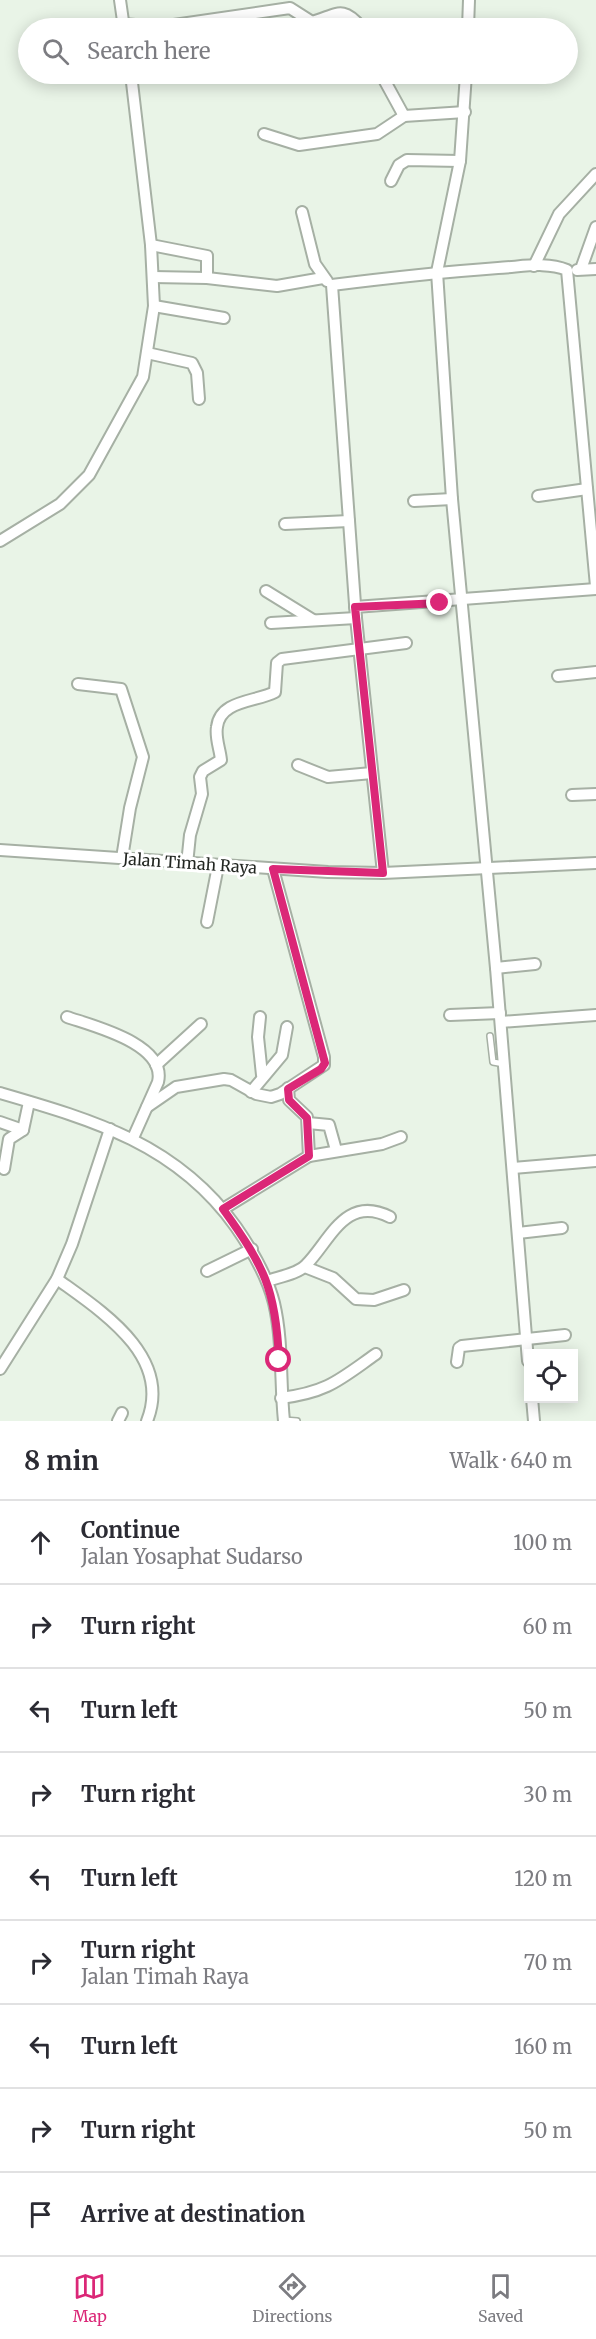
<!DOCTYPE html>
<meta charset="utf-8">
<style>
:root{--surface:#fff;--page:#f7f7f7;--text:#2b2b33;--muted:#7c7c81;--line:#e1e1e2;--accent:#db2777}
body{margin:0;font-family:Merriweather,serif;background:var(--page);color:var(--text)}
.controls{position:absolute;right:18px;bottom:18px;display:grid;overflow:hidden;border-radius:0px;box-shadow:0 3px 15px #0003}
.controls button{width:54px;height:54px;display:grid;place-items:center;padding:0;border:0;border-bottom:2px solid var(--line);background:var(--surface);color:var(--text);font:30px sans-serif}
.stop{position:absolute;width:18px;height:18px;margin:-14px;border:4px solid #db2777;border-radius:50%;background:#fff}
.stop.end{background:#db2777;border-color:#fff;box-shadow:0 2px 6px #0008}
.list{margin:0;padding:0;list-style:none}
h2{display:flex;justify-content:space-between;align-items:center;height:78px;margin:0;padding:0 24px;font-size:26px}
h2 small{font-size:20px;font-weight:400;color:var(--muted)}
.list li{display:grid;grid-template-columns:39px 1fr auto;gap:18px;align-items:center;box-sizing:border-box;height:84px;padding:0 24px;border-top:2px solid var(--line)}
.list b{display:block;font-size:22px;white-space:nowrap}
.list p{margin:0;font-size:20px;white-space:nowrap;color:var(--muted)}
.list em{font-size:20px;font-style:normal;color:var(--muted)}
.icon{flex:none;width:33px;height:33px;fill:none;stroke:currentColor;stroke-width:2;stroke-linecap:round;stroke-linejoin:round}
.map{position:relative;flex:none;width:596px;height:1421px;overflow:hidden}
.search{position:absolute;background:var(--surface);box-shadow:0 3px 15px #0003;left:18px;right:18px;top:18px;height:66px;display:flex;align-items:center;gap:15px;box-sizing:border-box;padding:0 21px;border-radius:33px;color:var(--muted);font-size:22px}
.sheet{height:834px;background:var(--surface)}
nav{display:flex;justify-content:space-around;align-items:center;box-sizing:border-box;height:84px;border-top:2px solid var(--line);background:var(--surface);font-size:16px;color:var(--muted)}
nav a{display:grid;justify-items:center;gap:3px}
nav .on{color:var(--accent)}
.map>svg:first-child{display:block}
</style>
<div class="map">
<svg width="596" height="1421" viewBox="0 0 596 1421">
<rect width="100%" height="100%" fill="#e9f4e7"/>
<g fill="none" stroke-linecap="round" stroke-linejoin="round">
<defs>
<g id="lane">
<path d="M490,1036L493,1062L504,1064"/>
<path d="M284,1420L297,1421"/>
</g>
<g id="street">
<path d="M120,0L124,28"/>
<path d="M123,24L160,27L290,8L312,22C337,15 342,4 362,28"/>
<path d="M468,28L469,0"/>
<path d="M381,74L404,116"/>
<path d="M466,74L460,161L437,272L452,499L496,968L528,1361"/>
<path d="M264,134L299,145L377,134L404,116L465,112"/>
<path d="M391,181L399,165L407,160L460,161"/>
<path d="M302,212L315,264L327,281"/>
<path d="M151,245L207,256V278"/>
<path d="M534,266L559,214L596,174"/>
<path d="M581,269L596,227"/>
<path d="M577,270L596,269"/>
<path d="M153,277L207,278L277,286L323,278"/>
<path d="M154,306L224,318"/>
<path d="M147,353L192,363L197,373L199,399"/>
<path d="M538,496L587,489"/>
<path d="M414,501L452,499"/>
<path d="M285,524L349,521"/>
<path d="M0,541L60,504L89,475L143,377L154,306L151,245L131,74"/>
<path d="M266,591L313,620"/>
<path d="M355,607L596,589"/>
<path d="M271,623L356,618"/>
<path d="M558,676L596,672"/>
<path d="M78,684L121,689L143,757L130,808L122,858"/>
<path d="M298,765L328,777L372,773"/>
<path d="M572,795L596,794"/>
<path d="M0,850L328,872L383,873L596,863"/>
<path d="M187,864L190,835L202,794L200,777L203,771L221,760C220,749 215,738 217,727C220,700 256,702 275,692L277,663L282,659L406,643"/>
<path d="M383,873L356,618L332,285C388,278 443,272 498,268C521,267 546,261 567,270L596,586"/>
<path d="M207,922L218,866"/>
<path d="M496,968L535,964"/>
<path d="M450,1015L500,1013"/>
<path d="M67,1017C93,1026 167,1044 158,1082L133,1138"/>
<path d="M260,1017L258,1037L262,1075"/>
<path d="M501,1022L596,1015"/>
<path d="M156,1065L201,1024"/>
<path d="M251,1092L282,1055L287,1027"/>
<path d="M0,1093C93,1120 177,1144 236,1227C252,1250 267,1275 274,1303C283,1341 280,1383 284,1421"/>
<path d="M147,1107L176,1087L224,1079L231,1080L256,1094L271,1097L280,1094L324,1065V1057L273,869"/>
<path d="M0,1122L23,1130"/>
<path d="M308,1123L329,1125L336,1150"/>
<path d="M309,1156L382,1144L401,1137"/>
<path d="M513,1168L596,1161"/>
<path d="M4,1169L9,1139L23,1130L29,1102"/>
<path d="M223,1209L309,1156L307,1117L289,1100L288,1088"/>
<path d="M518,1233L562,1228"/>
<path d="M305,1267L333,1278L356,1299L374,1300L404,1290"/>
<path d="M207,1271L252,1249"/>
<path d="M57,1279C101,1311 173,1356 147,1421"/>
<path d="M267,1281C278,1277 298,1274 306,1265C330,1241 345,1194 390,1217"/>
<path d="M457,1362L459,1348L462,1346L565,1335"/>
<path d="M0,1369L57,1279L72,1244L110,1129"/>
<path d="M281,1398C328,1392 339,1380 376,1354"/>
<path d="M532,1398L534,1421"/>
<path d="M118,1421L122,1413"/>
</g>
</defs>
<!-- lane casing -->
<use href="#lane" stroke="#a6b0a4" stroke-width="8"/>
<!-- street casing -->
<use href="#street" stroke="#a6b0a4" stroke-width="14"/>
<!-- lane -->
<use href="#lane" stroke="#fff" stroke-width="5"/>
<!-- street -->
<use href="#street" stroke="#fff" stroke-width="10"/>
</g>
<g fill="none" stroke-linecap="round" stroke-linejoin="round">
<!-- route -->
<path stroke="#db2777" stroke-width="8" d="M279,1360C276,1289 264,1266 223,1209L309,1156L307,1118L289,1100L288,1089L321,1069L325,1063L273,869L383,873L355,607L440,603"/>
</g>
<g text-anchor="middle" stroke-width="6" stroke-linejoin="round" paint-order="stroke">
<!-- street labels -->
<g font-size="16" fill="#222621" stroke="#fff">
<text transform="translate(190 863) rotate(4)" y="6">Jalan Timah Raya</text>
</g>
</g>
</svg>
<div class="controls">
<button><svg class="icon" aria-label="locate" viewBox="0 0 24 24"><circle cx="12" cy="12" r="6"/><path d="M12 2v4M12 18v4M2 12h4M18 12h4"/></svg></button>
</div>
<div class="stop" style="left:279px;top:1360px"></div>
<div class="stop end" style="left:440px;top:603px"></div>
<div class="search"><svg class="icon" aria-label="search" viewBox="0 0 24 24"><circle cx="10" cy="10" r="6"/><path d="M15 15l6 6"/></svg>Search here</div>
</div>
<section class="sheet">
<h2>8 min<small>Walk · 640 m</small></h2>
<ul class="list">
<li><svg class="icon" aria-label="ahead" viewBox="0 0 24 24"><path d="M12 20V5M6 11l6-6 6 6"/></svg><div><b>Continue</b><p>Jalan Yosaphat Sudarso</p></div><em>100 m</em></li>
<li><svg class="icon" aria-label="right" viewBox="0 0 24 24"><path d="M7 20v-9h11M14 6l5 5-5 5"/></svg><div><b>Turn right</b></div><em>60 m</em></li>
<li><svg class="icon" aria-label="left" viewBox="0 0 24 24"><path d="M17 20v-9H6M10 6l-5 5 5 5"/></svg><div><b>Turn left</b></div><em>50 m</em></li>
<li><svg class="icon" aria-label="right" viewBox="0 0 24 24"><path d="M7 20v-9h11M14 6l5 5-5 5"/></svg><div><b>Turn right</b></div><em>30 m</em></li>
<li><svg class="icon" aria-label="left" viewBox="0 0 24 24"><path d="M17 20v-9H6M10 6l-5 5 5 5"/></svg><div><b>Turn left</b></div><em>120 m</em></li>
<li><svg class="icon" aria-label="right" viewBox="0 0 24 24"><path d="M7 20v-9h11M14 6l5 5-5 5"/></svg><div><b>Turn right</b><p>Jalan Timah Raya</p></div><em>70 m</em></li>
<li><svg class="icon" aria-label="left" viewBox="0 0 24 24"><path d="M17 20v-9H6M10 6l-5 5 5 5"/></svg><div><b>Turn left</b></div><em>160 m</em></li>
<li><svg class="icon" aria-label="right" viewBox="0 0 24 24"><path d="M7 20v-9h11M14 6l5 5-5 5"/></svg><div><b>Turn right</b></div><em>50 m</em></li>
<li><svg class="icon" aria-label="arrive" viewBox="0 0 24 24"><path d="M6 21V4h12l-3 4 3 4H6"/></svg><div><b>Arrive at destination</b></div></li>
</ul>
</section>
<nav>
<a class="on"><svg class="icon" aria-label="map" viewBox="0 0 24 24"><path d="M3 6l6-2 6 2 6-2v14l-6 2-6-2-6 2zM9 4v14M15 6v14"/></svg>Map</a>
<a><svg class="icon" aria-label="directions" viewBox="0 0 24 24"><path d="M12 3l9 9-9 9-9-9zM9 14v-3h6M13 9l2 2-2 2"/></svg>Directions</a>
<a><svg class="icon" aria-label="saved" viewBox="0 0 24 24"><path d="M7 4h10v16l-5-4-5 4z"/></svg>Saved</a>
</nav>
